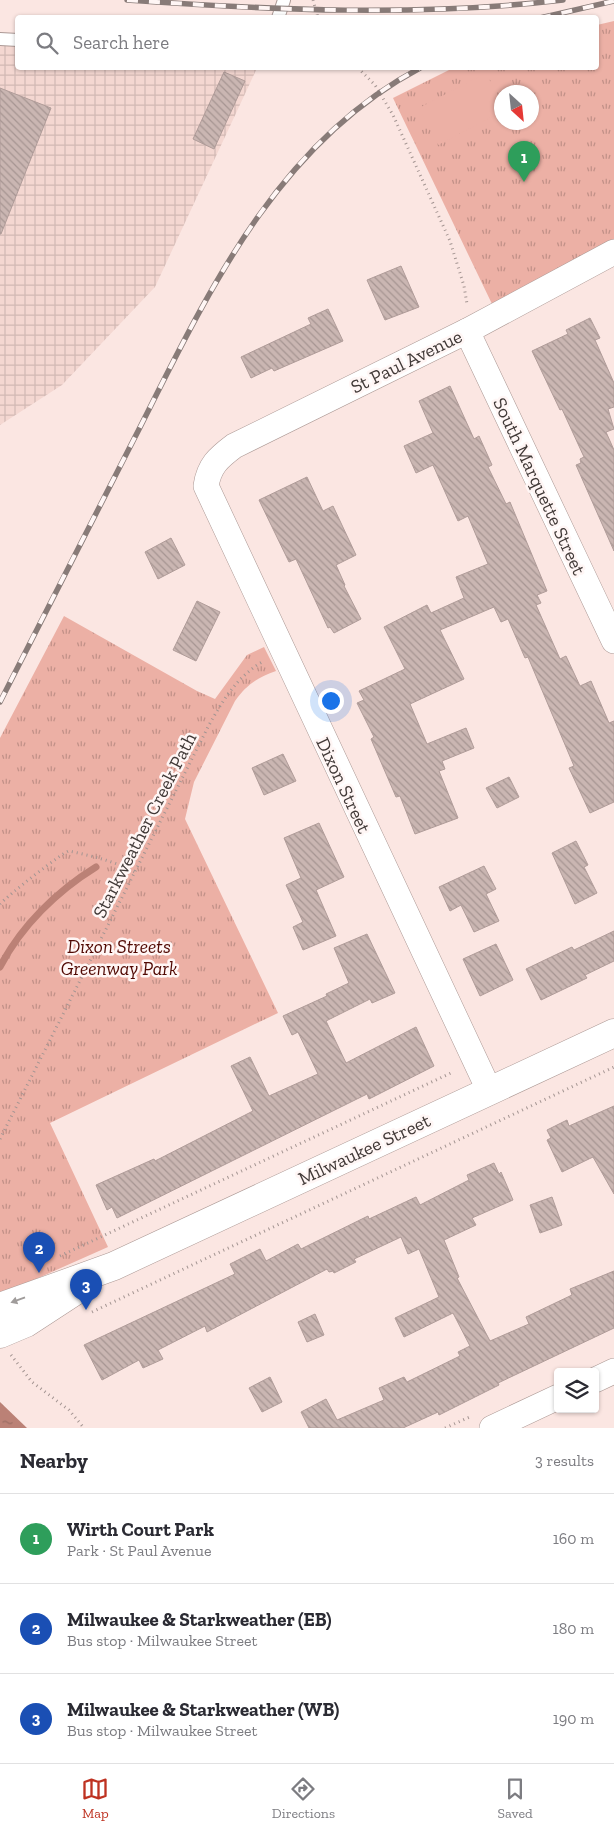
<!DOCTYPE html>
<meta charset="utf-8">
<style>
:root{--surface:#fff;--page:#f7f7f7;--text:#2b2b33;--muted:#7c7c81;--line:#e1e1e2;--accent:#be3221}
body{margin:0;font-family:"Zilla Slab",serif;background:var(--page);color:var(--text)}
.controls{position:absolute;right:15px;bottom:15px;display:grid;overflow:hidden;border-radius:5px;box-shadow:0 1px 4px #0004}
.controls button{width:45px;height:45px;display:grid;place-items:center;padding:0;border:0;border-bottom:1px solid var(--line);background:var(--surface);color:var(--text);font:25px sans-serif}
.compass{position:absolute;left:494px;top:85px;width:45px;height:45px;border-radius:50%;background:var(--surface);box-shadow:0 1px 4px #0004;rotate:153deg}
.you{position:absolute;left:330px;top:700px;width:18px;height:18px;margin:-12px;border:4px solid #fff;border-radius:50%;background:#1a73e8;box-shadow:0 0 0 8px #1a73e833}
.badge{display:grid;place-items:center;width:32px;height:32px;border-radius:50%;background:var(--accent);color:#fff;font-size:16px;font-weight:700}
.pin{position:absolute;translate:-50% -41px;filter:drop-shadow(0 1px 2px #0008)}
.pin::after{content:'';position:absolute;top:26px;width:18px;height:15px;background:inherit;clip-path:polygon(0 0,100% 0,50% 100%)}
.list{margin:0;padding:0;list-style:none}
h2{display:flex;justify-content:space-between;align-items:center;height:65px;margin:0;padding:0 20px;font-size:21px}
h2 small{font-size:16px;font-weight:400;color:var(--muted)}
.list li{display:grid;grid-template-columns:32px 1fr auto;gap:15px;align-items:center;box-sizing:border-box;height:90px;padding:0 20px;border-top:1px solid var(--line)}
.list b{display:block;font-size:19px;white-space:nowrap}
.list p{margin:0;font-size:16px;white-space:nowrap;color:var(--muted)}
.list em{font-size:16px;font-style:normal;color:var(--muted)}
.icon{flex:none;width:28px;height:28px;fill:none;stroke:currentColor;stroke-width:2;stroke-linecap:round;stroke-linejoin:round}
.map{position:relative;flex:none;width:614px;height:1428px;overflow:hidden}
.search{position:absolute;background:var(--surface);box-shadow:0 1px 4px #0004;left:15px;right:15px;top:15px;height:55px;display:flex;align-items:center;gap:12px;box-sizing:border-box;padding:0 18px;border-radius:5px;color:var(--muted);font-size:19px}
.sheet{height:335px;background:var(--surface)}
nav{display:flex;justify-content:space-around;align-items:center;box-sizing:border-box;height:70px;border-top:1px solid var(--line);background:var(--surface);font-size:14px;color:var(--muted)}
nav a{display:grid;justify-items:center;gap:2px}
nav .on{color:var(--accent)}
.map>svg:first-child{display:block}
</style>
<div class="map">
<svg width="614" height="1428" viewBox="0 0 614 1428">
<defs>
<pattern id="industrial-grid" width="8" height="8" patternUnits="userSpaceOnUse" patternTransform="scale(1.25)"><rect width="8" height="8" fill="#f4d7d1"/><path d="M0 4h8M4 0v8" fill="none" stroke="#d2b9b4"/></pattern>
<pattern id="park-tufts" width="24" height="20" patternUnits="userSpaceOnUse" patternTransform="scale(1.25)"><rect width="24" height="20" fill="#ecb0a5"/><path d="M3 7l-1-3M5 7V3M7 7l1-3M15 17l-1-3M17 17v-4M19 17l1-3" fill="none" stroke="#c19087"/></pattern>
<pattern id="water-ripples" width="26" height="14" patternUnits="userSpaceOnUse" patternTransform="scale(1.25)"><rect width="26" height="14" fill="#bb8176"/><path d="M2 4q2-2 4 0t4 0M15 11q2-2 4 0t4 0" fill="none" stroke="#9a6b62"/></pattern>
<pattern id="building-back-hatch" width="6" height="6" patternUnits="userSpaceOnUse" patternTransform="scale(1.25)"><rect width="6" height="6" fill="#cab6b2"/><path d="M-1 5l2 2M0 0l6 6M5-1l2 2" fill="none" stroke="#a69592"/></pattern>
</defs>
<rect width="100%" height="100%" fill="#fbe6e2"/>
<!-- industrial -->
<path fill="url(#industrial-grid)" d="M0,44L17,45L18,68H257L155,287L62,385L0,425Z"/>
<!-- park -->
<g fill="url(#park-tufts)" fill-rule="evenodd">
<path d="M614,21V242L492,304L393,98L453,68H596L597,25ZM502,92H532V122H502Z"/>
<path d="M64,616L197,691L215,699L247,655L264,647L276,671C258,677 246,685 235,701L194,782L185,819L278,1013L50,1123L108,1247L0,1295V738Z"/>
</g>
<!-- pitch -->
<path fill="#ecb0a5" d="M486,73L501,102V112L438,145L419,108Z"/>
<!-- water -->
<path fill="url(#water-ripples)" d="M0,1402L27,1428H0Z"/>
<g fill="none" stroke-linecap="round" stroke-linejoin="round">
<!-- stream -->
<path stroke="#bb8176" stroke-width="7" d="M0,967C21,926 57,891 96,867"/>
</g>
<!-- building -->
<g fill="url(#building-back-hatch)" stroke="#b09c99">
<path d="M224,72L245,81L214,149L193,139Z"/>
<path d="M0,88L51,108L1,234H0Z"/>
<path d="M401,266L419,307L385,320L367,280Z"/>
<path d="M328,309L343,341L274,371L272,368L251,378L241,357L311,324L308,318Z"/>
<path d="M590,318L600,338L595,340L614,383V407L608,409L614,429L606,432L614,450V551L576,465L581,463L580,459L584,457L562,409L560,410L532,351L568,334L566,330Z"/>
<path d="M450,386L474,439L479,436L492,465L488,467L506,504L510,502L547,591L537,595L541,603L536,605L560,659L566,656L580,686L591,681L609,723L614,721V802L590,813L569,768L574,766L528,657L525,658L508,619L501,622L494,607L440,630L464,679L410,704L427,744L466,728L474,748L442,761L445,769L439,771L458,818L415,834L400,796L396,797L371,739L374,737L357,703L364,700L359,691L405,669L384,627L427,605L431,613L464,598L456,577L488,564L468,516L458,521L433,465L416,473L404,446L433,433L419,401Z"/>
<path d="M307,477L323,511L333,506L356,555L336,565L345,585L344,586L361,619L334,633L330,627L328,628L296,559L289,562L259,500Z"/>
<path d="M171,538L185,565L158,579L145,552Z"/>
<path d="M197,601L220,612L196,661L173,650Z"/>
<path d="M283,754L296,781L264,795L252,768Z"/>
<path d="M509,777L519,797L497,808L486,788Z"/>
<path d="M319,823L344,877L316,890L336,936L303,950L293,927L303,922L286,885L301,878L284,838Z"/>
<path d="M576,841L588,865L584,867L597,893L575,904L552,853Z"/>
<path d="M484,866L496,889L486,894L499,921L474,932L461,905L450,911L439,887Z"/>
<path d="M614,931V961L585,975L587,978L541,1000L526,969L572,947L574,950Z"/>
<path d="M367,934L395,993L372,1003L370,999L326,1021L346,1063L416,1027L434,1066L369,1099L367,1094L117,1218L112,1207L107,1210L96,1185L154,1159L155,1161L253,1111L231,1066L250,1057L269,1096L318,1074L298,1032L292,1035L283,1016L327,996L326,994L349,983L334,948Z"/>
<path d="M496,944L513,980L480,996L463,959Z"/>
<path d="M614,1106V1194L593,1157L562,1172L547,1140L551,1138L547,1130L567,1120L569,1126Z"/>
<path d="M494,1163L499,1174L501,1172L513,1200L472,1218L476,1225L444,1240L459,1277L457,1278L490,1341L529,1324L526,1317L572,1295L570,1289L614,1271V1328L498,1383L499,1385L439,1415L438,1412L403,1428H309L301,1412L326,1399L337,1420L384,1400L379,1388L404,1377L407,1382L460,1356L458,1352L470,1346L453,1313L404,1337L395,1318L439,1297L419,1249L408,1254L401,1237L354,1259L356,1262L334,1273L333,1271L329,1272L327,1269L207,1332L205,1326L158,1350L163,1359L143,1368L139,1360L102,1380L84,1345L235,1274L230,1264L260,1249L266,1261L298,1244L301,1249L368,1216L369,1219L416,1197L420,1205L469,1180L467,1175Z"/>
<path d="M552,1197L562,1225L540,1233L530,1205Z"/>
<path d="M315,1314L324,1335L307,1342L298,1322Z"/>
<path d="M270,1377L282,1402L262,1412L249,1388Z"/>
</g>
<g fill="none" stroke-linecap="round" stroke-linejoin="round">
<defs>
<g id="service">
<path d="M278,18L284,0"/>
<path d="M0,39L18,40"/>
</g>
<g id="minor">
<path d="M467,331L614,641"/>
<path d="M489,1090L206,486C209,466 218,458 234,446L467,331L614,252"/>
<path d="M595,1380L614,1371"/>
<path d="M492,1428L558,1397"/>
</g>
<g id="tertiary">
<path d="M0,1307L114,1266L614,1033"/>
<path d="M0,1334L26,1323L75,1291"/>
</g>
</defs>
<!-- service casing -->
<use href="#service" stroke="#ac9995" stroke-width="14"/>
<!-- minor casing -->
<use href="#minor" stroke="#ac9995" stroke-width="26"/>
<!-- tertiary casing -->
<use href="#tertiary" stroke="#ac9995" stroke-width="29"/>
<!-- path -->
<g stroke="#a49592" stroke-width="3" stroke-dasharray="1 4" stroke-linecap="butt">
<path d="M313,0L318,18"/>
<path d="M358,68L375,85L393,115L450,241L464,286L467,304"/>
<path d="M0,904C6,897 64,851 69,851C92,856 114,861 135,872"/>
<path d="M0,1139L209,725C223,700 237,677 262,662"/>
<path d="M60,1256L453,1072V1071"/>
<path d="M92,1312L614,1067"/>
<path d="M11,1355L32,1382L69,1410L84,1428"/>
<path d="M565,1372L574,1368"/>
<path d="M445,1428L472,1416"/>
</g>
<!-- service -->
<use href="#service" stroke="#fff" stroke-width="12"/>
<!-- minor -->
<use href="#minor" stroke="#fff" stroke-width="25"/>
<!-- tertiary -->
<use href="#tertiary" stroke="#fff" stroke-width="28"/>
<defs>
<g id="rail">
<path d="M127,0C272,10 418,17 563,0"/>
<path d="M540,18L614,1"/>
<path d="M0,702C44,615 89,527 134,439C205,299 274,145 420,68"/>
</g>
</defs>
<!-- rail casing -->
<use href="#rail" stroke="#887b78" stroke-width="5.5"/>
<!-- rail -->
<use href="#rail" stroke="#fff6f5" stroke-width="4" stroke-dasharray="11" stroke-linecap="butt"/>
</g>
<!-- one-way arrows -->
<defs><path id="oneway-solid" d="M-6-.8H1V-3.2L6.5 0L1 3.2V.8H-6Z" transform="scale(1.25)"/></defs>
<use fill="#a09c9b" href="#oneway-solid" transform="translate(18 1300) rotate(160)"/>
<g text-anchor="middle" stroke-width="5" stroke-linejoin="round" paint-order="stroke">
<!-- street labels -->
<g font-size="19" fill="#413937" stroke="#fff6f5">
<text transform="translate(406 361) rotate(-26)" y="7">St Paul Avenue</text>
<text transform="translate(540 486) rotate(65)" y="7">South Marquette Street</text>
<text transform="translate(344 785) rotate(65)" y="7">Dixon Street</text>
<text transform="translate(144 825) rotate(-63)" y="7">Starkweather Creek Path</text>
<text transform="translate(364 1149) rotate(-25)" y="7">Milwaukee Street</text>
</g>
<!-- park labels -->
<g font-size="19" font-style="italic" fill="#510903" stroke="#fff6f5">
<text x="119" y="953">Dixon Streets<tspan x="119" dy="22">Greenway Park</tspan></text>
</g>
</g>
</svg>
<div class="controls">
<button><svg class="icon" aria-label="layers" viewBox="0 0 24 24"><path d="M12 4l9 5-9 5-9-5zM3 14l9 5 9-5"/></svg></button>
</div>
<svg class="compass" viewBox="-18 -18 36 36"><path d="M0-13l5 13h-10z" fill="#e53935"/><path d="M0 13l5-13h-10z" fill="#7c7c81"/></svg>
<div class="you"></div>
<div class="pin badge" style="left:524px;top:182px;background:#2e9e5b">1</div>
<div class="pin badge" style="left:39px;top:1273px;background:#1a4fb4">2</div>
<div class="pin badge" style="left:86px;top:1310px;background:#1a4fb4">3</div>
<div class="search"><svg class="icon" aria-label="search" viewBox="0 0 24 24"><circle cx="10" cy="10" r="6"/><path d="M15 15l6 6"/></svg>Search here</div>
</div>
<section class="sheet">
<h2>Nearby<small>3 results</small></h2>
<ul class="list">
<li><span class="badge" style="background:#2e9e5b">1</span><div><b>Wirth Court Park</b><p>Park · St Paul Avenue</p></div><em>160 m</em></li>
<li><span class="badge" style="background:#1a4fb4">2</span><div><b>Milwaukee &amp; Starkweather (EB)</b><p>Bus stop · Milwaukee Street</p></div><em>180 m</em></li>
<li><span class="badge" style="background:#1a4fb4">3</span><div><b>Milwaukee &amp; Starkweather (WB)</b><p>Bus stop · Milwaukee Street</p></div><em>190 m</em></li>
</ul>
</section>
<nav>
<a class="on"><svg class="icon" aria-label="map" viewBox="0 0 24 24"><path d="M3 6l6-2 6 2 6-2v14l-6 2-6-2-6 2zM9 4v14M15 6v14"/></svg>Map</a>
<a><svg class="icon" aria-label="directions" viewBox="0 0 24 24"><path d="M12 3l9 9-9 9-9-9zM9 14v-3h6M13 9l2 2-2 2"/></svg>Directions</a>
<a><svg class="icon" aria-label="saved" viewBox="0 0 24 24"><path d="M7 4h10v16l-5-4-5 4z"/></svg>Saved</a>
</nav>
